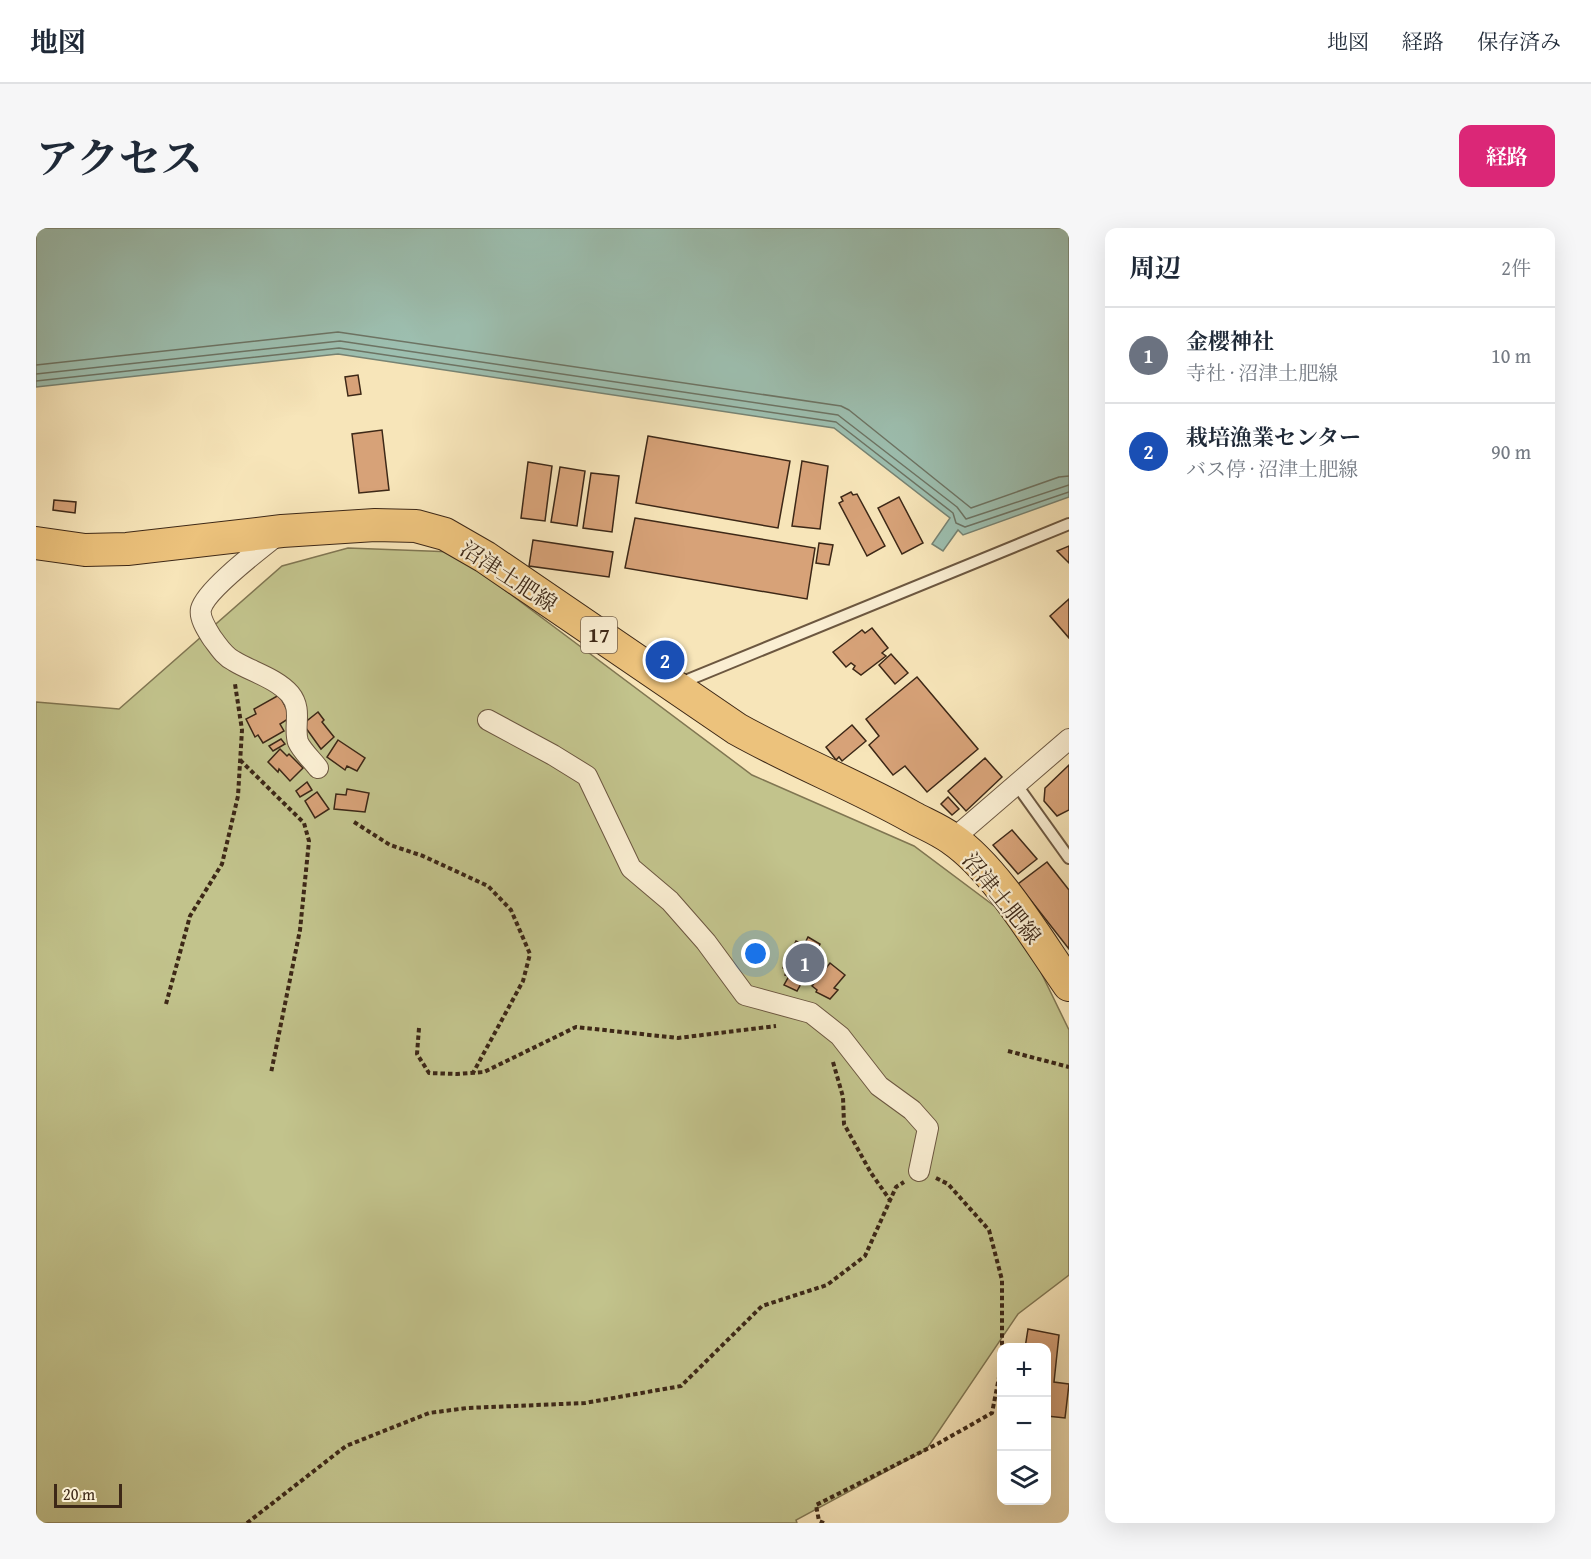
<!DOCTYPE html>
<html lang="ja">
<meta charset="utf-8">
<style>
:root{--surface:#fff;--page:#f6f6f7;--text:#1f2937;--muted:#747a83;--line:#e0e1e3;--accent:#db2777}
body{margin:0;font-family:"Gentium Book Plus","Noto Serif JP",serif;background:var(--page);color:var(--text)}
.controls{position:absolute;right:18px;bottom:18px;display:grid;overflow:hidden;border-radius:12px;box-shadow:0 6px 24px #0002}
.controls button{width:54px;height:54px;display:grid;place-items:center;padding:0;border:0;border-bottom:2px solid var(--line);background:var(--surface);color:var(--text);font:30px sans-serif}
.scale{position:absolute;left:18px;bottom:15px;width:68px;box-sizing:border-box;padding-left:6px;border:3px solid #3d2817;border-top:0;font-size:16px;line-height:21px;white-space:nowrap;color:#3d2817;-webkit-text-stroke:4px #faeed2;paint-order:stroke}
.you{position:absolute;left:720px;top:726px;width:21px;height:21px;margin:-15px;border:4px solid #fff;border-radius:50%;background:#1a73e8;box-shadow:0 0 0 9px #1a73e833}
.badge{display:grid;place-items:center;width:39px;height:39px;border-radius:50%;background:var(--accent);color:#fff;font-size:20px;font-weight:700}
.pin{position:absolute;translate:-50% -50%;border:3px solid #fff;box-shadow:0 2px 6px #0006}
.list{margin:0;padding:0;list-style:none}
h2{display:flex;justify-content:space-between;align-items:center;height:78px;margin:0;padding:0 24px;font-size:26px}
h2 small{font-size:20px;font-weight:400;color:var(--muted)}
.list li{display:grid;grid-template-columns:39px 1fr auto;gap:18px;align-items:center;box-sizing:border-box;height:96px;padding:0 24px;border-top:2px solid var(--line)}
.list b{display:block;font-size:22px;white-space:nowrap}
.list p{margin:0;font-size:20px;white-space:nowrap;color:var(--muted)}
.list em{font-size:20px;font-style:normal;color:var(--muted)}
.icon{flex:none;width:33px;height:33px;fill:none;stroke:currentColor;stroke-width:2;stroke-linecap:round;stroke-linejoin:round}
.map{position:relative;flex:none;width:1033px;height:1295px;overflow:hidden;border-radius:12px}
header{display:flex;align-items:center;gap:36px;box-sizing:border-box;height:84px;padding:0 30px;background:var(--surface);border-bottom:2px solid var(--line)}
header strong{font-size:28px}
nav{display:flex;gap:33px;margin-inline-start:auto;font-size:21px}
.intro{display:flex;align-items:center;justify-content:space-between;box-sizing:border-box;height:144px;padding:0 36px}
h1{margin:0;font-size:42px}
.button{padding:15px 27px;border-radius:12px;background:var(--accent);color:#fff;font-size:21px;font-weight:700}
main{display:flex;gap:36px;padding:0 36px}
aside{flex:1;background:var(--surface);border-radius:12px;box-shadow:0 6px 24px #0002}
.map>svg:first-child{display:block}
</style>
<header>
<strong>地図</strong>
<nav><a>地図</a><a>経路</a><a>保存済み</a></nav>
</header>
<div class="intro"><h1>アクセス</h1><a class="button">経路</a></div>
<main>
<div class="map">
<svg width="1033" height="1295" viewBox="0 0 1033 1295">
<rect width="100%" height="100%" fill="#f7e5b9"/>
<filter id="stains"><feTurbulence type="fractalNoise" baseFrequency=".00333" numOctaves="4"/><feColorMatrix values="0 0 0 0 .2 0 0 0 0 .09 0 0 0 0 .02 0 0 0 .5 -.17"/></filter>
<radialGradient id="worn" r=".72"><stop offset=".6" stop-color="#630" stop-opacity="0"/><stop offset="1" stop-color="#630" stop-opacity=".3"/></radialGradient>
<!-- green -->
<path fill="#c2c38c" stroke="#807652" stroke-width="1.5" d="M312,320L418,324L716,547L878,618L981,695L1033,802V1047L982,1086L890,1222L760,1292L761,1295H0V474L83,481L246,338Z"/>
<!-- water -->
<path fill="#9dbfb0" stroke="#778373" stroke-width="1.5" d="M0,0H1033V269L927,307L922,302L907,323L896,316L914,290L798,200L302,126L0,159Z"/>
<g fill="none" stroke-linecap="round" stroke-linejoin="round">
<!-- shore -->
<g stroke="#6d7464" stroke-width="1.5">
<path d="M0,137L302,104L805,178L813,182L935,280L1023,249L1033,248"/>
<path d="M0,146L304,113L802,187L921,279L930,291L1033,257"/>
<path d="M0,153L303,120L800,194L917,285L920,295L929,299L1033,264"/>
</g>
</g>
<!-- building -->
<g fill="#d7a278" stroke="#3d2817" stroke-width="1.5">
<path d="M322,147L325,166L312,168L309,149Z"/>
<path d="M346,202L353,262L323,265L316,206Z"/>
<path d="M612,208L754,233L742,300L600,275Z"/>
<path d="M766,233L792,238L784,301L756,298Z"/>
<path d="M492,234L516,238L509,293L485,290Z"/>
<path d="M524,239L549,243L541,298L515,294Z"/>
<path d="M555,245L583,248L576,304L547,300Z"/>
<path d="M815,264L817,267L821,266L849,318L831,328L803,275L807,273L805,269Z"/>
<path d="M863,269L887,315L866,326L842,280Z"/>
<path d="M18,272L40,274L39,285L17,282Z"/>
<path d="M599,290L779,320L771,371L589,340Z"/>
<path d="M497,312L577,324L573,349L493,338Z"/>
<path d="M783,315L797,317L793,337L780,335Z"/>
<path d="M1033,318V335L1021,323Z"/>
<path d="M1033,371V410L1014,388Z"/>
<path d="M836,400L852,420L846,425L850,428L825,447L817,441L819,438L815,435L810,439L797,424L826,402L829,405Z"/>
<path d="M855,426L872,445L859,456L843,437Z"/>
<path d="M881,449L942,521L891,564L869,538L857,547L833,517L843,508L830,491Z"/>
<path d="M243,467L255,489L244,496L248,503L227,515L222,507L219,509L210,491L220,486L218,481Z"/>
<path d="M282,484L288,492L286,494L298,509L285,521L267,496Z"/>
<path d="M816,497L830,513L806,533L803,529L800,532L790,519Z"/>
<path d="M245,511L249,516L237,523L233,518Z"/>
<path d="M302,512L329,530L321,543L311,538L309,542L291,529Z"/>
<path d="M244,521L251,528L253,526L267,540L254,553L243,541L242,544L232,534Z"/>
<path d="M949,530L966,549L930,583L912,563Z"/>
<path d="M1033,537V582L1021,588L1008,573L1009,560Z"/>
<path d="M271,554L276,562L264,569L260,563Z"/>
<path d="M311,561L333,565L329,584L298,581L300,566L310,567Z"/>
<path d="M281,564L293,581L279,590L269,573Z"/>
<path d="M912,569L923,581L916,587L905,576Z"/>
<path d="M976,602L1001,631L982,646L957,617Z"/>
<path d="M1011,634L1033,662V721L982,656Z"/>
<path d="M772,709L784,716L781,723L789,728L775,754L772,752L769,756L766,754L761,763L748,757L753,748L749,747L751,742L747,740L760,713L768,717Z"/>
<path d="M794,735L809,747L798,760L802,762L794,771L780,764L781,762L776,758Z"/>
<path d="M992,1101L1023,1107L1018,1154L1033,1156L1029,1190L1011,1188V1120H989Z"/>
</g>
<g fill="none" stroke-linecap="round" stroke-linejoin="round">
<defs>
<g id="service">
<path d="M642,456L1033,296"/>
<path d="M980,556L1033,630"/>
</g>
<g id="minor">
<path d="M244,305C227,319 170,361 165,381C163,390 171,402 176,410C183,419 188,428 198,433C216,444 240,450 254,466C267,482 257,498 262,514C266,523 276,532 282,540"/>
<path d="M452,492L517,527L551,548L595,640L634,673L670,714L709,767L775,785L804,808L843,858L876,882L892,900L883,943"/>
<path d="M917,611L1033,511"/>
</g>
<path id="primary" d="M0,315L49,322L91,321L246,303L339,297L380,298L409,306L449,329L701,501C758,533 819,557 876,589C889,596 904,602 916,611C960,641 1002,713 1033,757"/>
</defs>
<!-- service casing -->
<use href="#service" stroke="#6c5740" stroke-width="14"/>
<!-- minor casing -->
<use href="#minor" stroke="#6c5740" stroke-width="22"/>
<!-- primary casing -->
<use href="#primary" stroke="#3d2817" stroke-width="34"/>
<!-- path -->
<g stroke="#3d2817" stroke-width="4" stroke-dasharray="4.5 3" stroke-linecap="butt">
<path d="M204,532L268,595L273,613L264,702L235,845"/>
<path d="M318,594L354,617L387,628L452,658L475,682L494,726L487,753L437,845"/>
<path d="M130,776L154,688L186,636L202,568L206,502L199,456"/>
<path d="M383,800L381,826L393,845L421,846L448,844L540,799L642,810L740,798"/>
<path d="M972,823L1033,839"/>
<path d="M797,834L807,869L808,896L835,945L854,972"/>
<path d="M900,950L912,956L953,1002L966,1052V1120"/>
<path d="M211,1295L310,1218L393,1185L431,1180L549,1175L645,1158L726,1078L791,1057L829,1028L860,959L868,954"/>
<path d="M788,1295L783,1293L780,1277L903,1215L956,1185L966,1134"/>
</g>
<!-- service -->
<use href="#service" stroke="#faeed2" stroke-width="10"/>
<!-- minor -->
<use href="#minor" stroke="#faeed2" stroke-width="20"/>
<!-- primary -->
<use href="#primary" stroke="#ecc27c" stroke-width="32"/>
</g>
<g text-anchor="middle" stroke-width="4.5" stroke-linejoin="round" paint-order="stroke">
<!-- shield labels -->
<rect fill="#faeed2" stroke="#76634f" stroke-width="1.5" x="545" y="389" width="36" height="36" rx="4.5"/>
<g font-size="21" font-weight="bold" fill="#3d2817">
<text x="563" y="414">17</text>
</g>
<!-- street labels -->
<g font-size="22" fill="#3d2817" stroke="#faeed2">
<text transform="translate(473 348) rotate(33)" y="8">沼津土肥線</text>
<text transform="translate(966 670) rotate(51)" y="8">沼津土肥線</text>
</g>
</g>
<rect width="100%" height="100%" filter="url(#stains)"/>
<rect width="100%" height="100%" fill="url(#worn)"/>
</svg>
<div class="controls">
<button>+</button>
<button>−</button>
<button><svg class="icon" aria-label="layers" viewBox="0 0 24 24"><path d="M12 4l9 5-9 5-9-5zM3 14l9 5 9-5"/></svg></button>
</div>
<div class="scale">20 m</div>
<div class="you"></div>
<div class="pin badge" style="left:769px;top:735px;background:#6b7280">1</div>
<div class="pin badge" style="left:629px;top:432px;background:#1a4fb4">2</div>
</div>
<aside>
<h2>周辺<small>2件</small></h2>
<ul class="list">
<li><span class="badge" style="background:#6b7280">1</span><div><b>金櫻神社</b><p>寺社 · 沼津土肥線</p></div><em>10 m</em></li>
<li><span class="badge" style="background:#1a4fb4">2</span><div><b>栽培漁業センター</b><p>バス停 · 沼津土肥線</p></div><em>90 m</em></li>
</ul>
</aside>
</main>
